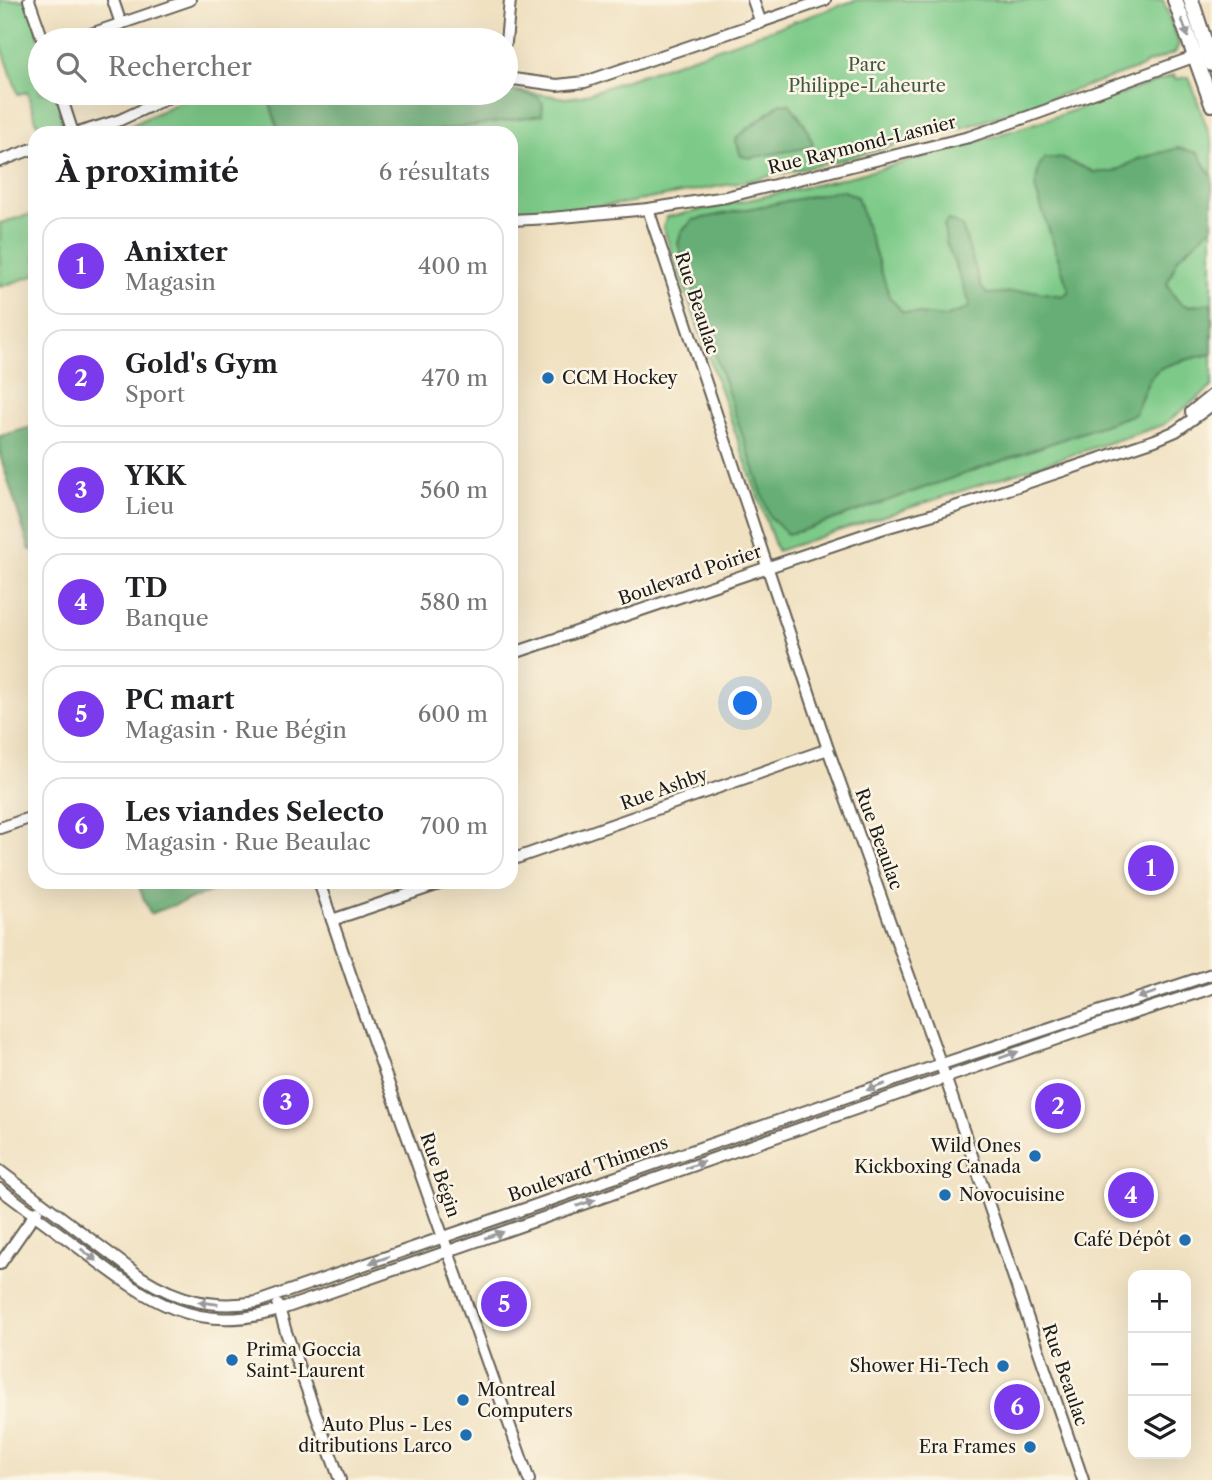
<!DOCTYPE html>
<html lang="fr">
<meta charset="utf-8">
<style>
:root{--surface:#fff;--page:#f2f2f2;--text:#202124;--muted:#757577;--line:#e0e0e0;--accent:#7c3aed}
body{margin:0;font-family:"Libre Caslon Text",serif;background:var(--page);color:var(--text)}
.controls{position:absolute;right:21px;bottom:21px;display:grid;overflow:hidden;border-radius:14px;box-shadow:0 7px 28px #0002}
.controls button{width:63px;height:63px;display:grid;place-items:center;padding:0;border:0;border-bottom:2px solid var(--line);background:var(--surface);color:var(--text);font:35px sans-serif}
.you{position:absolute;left:746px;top:704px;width:24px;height:24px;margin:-18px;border:5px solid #fff;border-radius:50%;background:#1a73e8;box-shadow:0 0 0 10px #1a73e833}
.badge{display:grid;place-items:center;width:46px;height:46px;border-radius:50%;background:var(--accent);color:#fff;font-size:23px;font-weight:700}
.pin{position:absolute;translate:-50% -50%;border:4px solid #fff;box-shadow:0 2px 7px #0006}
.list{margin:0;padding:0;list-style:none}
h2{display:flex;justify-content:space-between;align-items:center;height:91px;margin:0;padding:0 28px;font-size:30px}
h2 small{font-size:23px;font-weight:400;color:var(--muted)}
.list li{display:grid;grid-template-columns:46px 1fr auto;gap:21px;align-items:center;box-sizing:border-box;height:98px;margin:0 14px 14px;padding:0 14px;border:2px solid var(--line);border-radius:21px}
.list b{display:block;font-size:26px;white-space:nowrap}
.list p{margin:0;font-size:23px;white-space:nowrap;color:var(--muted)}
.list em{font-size:23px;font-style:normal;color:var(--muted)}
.icon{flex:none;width:38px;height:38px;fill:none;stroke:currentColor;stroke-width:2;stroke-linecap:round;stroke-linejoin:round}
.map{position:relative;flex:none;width:1212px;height:1480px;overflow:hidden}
.search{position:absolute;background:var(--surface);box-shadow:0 7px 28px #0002;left:28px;top:28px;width:490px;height:77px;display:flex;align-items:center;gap:18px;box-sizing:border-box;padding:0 24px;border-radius:38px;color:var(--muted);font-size:26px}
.panel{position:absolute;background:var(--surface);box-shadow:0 7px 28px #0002;left:28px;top:126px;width:490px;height:763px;border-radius:21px}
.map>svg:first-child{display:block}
</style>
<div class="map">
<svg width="1212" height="1480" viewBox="0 0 1212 1480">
<rect width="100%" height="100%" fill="#fcf5e5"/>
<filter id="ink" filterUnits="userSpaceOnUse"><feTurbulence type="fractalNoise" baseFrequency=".0143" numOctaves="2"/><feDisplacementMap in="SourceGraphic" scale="14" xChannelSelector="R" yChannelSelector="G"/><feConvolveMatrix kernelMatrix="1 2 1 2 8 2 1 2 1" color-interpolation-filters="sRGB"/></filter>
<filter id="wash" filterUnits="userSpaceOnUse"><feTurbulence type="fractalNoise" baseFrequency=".00686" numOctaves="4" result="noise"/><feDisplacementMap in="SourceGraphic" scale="28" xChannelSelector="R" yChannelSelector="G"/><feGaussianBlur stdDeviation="1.57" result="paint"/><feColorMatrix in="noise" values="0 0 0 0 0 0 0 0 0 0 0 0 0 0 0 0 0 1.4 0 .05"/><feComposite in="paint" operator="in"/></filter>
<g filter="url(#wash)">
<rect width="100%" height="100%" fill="#f0e1c1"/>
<!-- green -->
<g fill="#7dca88" stroke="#4c7352" stroke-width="2">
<path d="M0,0H29L40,40V93H60L73,133H40L27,92L18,94L0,41Z"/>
<path d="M856,0H1163L1179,44L1175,53L1147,63L1142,67L972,125L837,161L743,182L621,204L546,211L511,212V133H110L134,124L198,93H506V89L566,98L581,96Z"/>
<path d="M1174,75L1175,79L1189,77L1212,142V387L1163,425L777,551L663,227L667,217C756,199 844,180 931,155C1014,132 1094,104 1174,75Z"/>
<path d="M35,213V275L0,287V223Z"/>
</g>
<!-- forest -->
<g fill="#66ae74" stroke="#416548" stroke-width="2">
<path d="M506,90L538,97L543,104L542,115L423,133H279L267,93H506Z"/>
<path d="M781,103L790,104L805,125L813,144L811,147L749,158L741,156L736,141L737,137Z"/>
<path d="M1178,148L1198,153L1212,177V227L1178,258L1167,284C1182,311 1183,307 1212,303V354C1201,356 1166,364 1158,370C1147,378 1140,402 1135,414L801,531L787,534L770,517L678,244L681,232L693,220L842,190L857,197L890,298L903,312L945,317L967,309L970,304L946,242L944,225L948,220L962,226L981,287L987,294L1031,291L1063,296L1069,291L1035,188L1039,166L1045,158H1061L1094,172H1114L1138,159Z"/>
<path d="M35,426V549L30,550L0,455V436Z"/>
<path d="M137,882H237L150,914Z"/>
</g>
</g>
<g filter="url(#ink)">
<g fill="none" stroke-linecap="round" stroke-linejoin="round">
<defs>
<g id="minor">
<path d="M29,0L43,40"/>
<path d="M113,0L121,24"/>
<path d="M753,0L761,23"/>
<path d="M73,40L190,0"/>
<path d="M506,42L510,0"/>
<path d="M506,78L557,85L585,82L825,0"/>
<path d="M60,93L73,133"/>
<path d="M78,133L120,120L178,93"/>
<path d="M0,161L35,148"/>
<path d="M648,209L828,749L941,1065L1083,1480"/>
<path d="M511,220L551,218L648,209L726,197L969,137L1030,116L1199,55"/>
<path d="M1191,412L1212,395"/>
<path d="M511,654L881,529L934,514L1155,440L1176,431L1212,405"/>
<path d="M0,828L35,816"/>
<path d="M511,860L828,749"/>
<path d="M319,882L365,1017L529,1480"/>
<path d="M332,920L445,882"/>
<path d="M0,1171L141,1277C179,1301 213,1309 257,1302L924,1070L1212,974"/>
<path d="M0,1189C27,1209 55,1230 82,1250C147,1299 194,1336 279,1310L1091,1027L1212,988"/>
<path d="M0,1264L37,1211"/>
<path d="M278,1305L286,1332L340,1480"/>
</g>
<g id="major">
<path d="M1175,0L1212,104"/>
<path d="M1191,0L1212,64"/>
</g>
</defs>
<!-- minor casing -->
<use href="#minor" stroke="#666156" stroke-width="14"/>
<!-- major casing -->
<use href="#major" stroke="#666156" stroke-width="18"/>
<!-- minor -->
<use href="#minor" stroke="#fff" stroke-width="10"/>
<!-- major -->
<use href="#major" stroke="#fff" stroke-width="14"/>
</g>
<!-- one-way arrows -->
<defs><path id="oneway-solid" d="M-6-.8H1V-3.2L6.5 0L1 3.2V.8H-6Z" transform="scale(1.75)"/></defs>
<g fill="#999">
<use href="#oneway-solid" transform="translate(1185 28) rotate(70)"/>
<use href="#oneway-solid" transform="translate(1147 995) rotate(162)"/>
<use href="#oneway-solid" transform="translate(1009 1055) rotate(-19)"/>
<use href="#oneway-solid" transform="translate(876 1087) rotate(161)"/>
<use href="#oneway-solid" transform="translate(695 1165) rotate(-19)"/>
<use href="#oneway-solid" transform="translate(586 1203) rotate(-19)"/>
<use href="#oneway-solid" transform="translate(494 1235) rotate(-19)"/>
<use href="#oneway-solid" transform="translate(89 1255) rotate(37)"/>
<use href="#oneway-solid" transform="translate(379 1260) rotate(161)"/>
<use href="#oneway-solid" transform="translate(208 1303) rotate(-172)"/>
</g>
</g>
<!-- markers -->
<g fill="#1f6fb2" stroke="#fcf5e5" stroke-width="2.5">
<circle cx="548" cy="378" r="7"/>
<circle cx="1035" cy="1156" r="7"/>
<circle cx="945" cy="1195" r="7"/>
<circle cx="1185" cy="1240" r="7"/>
<circle cx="232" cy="1360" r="7"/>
<circle cx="1003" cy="1366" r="7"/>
<circle cx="463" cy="1400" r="7"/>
<circle cx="466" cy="1435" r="7"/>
<circle cx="1030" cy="1447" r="7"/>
</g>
<g text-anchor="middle" stroke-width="5" stroke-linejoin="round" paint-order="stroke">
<!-- park labels -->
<g font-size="18" fill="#3e5942" stroke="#fcf5e5">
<text x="867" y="71">Parc<tspan x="867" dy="21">Philippe-Laheurte</tspan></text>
</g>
<!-- street labels -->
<g font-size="18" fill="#1c1c1c" stroke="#fcf5e5">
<text transform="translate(862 145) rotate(-14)" y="6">Rue Raymond-Lasnier</text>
<text transform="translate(697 303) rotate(72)" y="6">Rue Beaulac</text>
<text transform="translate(690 575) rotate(-19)" y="6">Boulevard Poirier</text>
<text transform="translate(664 789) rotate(-20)" y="6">Rue Ashby</text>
<text transform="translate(879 839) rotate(70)" y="6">Rue Beaulac</text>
<text transform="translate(588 1169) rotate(-19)" y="6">Boulevard Thimens</text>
<text transform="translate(440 1175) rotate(71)" y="6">Rue Bégin</text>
<text transform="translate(1065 1375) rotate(71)" y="6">Rue Beaulac</text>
</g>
<!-- poi labels -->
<g font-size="18" fill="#1c1c1c" stroke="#fcf5e5" text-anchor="end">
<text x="562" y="384" text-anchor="start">CCM Hockey</text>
<text x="1021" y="1152">Wild Ones<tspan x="1021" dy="21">Kickboxing Canada</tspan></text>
<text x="959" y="1201" text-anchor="start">Novocuisine</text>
<text x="1171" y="1246">Café Dépôt</text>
<text x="246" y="1356" text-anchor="start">Prima Goccia<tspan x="246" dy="21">Saint-Laurent</tspan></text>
<text x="989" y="1372">Shower Hi-Tech</text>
<text x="477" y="1396" text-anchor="start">Montreal<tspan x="477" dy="21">Computers</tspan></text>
<text x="452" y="1431">Auto Plus - Les<tspan x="452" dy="21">ditributions Larco</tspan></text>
<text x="1016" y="1453">Era Frames</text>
</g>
</g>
</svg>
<div class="controls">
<button>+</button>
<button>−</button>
<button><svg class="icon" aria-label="layers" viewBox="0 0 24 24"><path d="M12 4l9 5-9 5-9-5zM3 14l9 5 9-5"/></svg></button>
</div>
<div class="you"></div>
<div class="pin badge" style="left:1151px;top:868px">1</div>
<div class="pin badge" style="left:1058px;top:1106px">2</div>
<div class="pin badge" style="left:286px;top:1102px">3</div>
<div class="pin badge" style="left:1131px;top:1195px">4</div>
<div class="pin badge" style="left:504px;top:1304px">5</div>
<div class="pin badge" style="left:1017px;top:1407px">6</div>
<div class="search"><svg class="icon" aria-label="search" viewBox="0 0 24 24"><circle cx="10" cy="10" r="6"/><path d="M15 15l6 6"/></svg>Rechercher</div>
<section class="panel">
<h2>À proximité<small>6 résultats</small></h2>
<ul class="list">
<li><span class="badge">1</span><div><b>Anixter</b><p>Magasin</p></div><em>400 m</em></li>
<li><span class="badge">2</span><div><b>Gold's Gym</b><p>Sport</p></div><em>470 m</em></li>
<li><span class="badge">3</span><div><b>YKK</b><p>Lieu</p></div><em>560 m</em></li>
<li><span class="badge">4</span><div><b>TD</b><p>Banque</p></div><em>580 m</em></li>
<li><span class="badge">5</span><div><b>PC mart</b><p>Magasin · Rue Bégin</p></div><em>600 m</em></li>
<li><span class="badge">6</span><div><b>Les viandes Selecto</b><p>Magasin · Rue Beaulac</p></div><em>700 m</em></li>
</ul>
</section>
</div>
